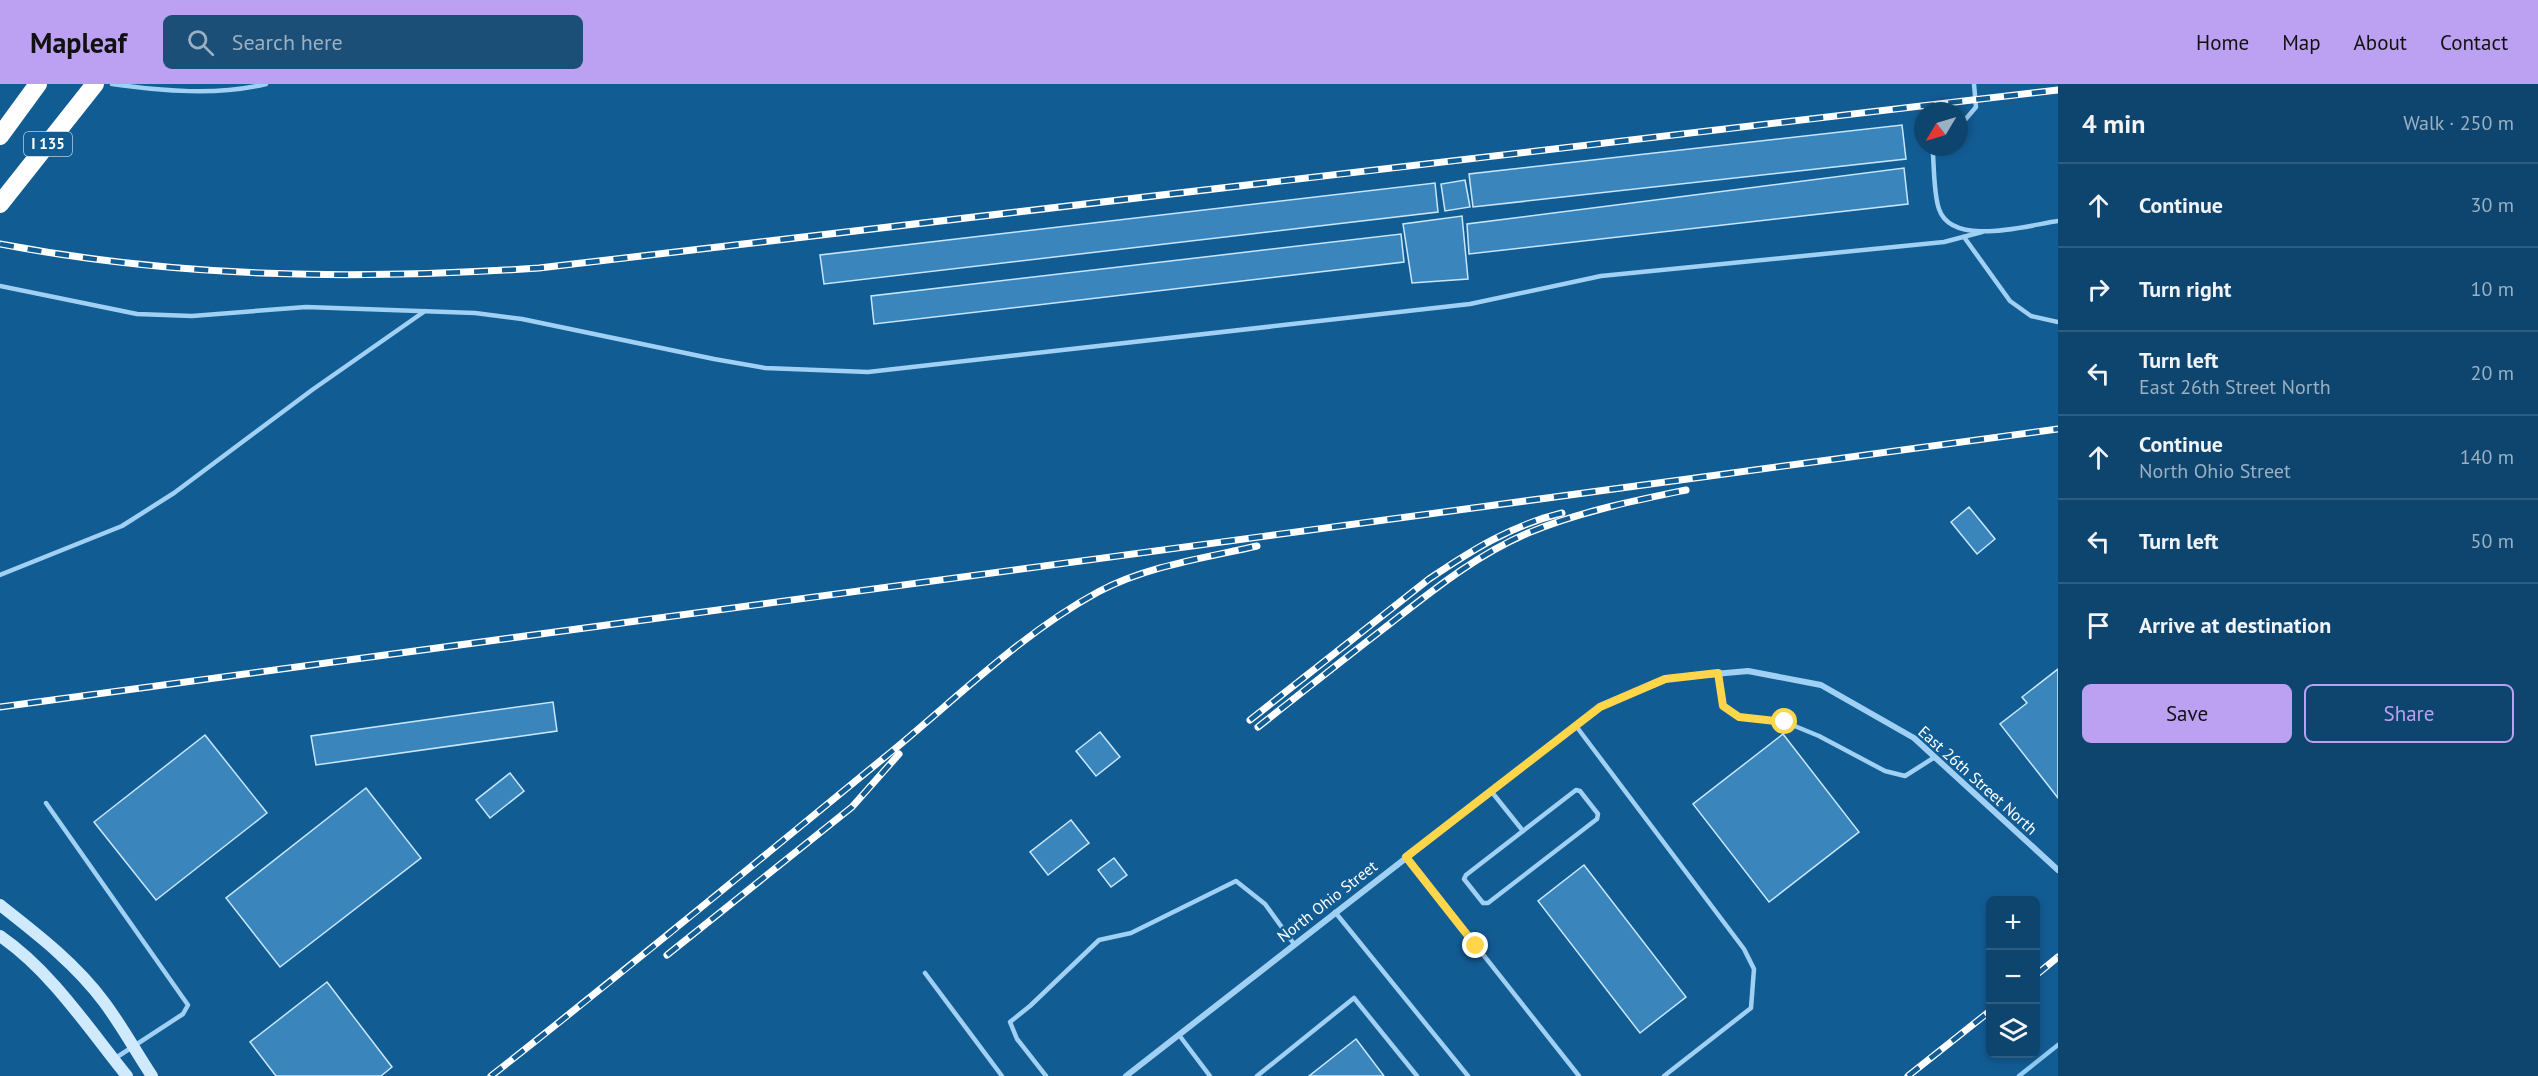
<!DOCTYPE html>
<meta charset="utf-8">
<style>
:root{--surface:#0e456f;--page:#1c4f77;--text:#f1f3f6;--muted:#9bb1c3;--line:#2e5d82;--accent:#bca0f2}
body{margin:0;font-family:"PT Sans",sans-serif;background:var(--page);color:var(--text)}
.controls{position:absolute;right:18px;bottom:18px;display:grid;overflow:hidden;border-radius:9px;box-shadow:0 3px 9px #0003}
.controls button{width:54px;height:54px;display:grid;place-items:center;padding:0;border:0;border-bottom:2px solid var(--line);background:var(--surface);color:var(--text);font:30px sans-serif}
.compass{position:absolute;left:1914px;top:18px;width:54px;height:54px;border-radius:50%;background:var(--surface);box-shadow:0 3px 9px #0003;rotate:232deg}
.stop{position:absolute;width:18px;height:18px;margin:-14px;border:4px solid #ffd54a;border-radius:50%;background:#fff}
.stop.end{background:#ffd54a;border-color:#fff;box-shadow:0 2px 6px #0008}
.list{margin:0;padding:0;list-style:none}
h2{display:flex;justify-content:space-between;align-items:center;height:78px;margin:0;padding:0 24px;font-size:26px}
h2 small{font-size:20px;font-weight:400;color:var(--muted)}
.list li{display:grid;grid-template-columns:39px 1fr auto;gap:18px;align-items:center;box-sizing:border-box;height:84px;padding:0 24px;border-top:2px solid var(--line)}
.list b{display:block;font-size:22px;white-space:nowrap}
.list p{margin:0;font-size:20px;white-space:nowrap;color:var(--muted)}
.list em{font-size:20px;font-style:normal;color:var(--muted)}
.actions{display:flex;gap:12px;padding:18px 24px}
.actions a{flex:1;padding:14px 0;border:2px solid var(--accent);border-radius:9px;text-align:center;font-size:21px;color:var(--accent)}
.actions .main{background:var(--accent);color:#111}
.icon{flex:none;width:33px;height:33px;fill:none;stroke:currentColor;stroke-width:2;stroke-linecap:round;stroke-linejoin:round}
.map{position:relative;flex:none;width:2058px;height:992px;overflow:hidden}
header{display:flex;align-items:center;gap:36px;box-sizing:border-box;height:84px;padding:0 30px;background:var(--accent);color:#111}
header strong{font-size:28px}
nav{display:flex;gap:33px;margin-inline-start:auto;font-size:21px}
.search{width:420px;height:54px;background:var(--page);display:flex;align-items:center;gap:15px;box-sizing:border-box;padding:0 21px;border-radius:9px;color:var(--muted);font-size:22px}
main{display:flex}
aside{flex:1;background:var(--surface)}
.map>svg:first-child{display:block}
</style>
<header>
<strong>Mapleaf</strong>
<div class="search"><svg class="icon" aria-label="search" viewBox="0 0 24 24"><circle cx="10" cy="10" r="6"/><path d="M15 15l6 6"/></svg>Search here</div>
<nav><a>Home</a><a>Map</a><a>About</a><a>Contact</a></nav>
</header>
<main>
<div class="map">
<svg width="2058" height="992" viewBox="0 0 2058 992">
<rect width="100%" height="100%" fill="#125c94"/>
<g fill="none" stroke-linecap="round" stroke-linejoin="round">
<!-- stream -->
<path stroke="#92cdf6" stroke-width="4.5" d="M2019,992L2058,961"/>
</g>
<!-- building -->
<g fill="#3a86bc" stroke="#c8e7fd" stroke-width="1.5">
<path d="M1902,41L1906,75L1473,123L1469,90Z"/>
<path d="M1904,84L1908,120L1469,170L1467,140Z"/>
<path d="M1465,96L1470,123L1445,127L1441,100Z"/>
<path d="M1435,99L1438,128L824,200L820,171Z"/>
<path d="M1462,132L1468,195L1412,199L1403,140Z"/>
<path d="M1401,150L1404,178L874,240L871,212Z"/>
<path d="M1969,423L1995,455L1977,470L1951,438Z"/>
<path d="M2058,585V714L2000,640L2027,619L2022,613Z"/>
<path d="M553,618L557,647L316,681L311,652Z"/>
<path d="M1100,648L1120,673L1096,692L1076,667Z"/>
<path d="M1783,650L1859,748L1769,818L1693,720Z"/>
<path d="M205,651L267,729L156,816L94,738Z"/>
<path d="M510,689L524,707L490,734L476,716Z"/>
<path d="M366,704L421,774L280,883L226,814Z"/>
<path d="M1071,736L1089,759L1048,791L1030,768Z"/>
<path d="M1114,774L1127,791L1111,803L1098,786Z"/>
<path d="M1584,781L1686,913L1640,949L1538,817Z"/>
<path d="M327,898L392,983L381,992H276L250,958Z"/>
<path d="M1356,955L1384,992H1309Z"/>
</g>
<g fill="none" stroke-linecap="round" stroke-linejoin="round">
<!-- lane -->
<g stroke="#a0d0f3" stroke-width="4.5">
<path d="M112,0C162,7 217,12 266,0"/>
<path d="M1959,43L1976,23L1974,0"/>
<path d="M1938,63L1933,70C1934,85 1934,111 1939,125C1952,164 2029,141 2058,137"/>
<path d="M1964,153L2010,217L2031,232L2058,238"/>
<path d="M0,202L137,230L192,232L306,223L475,229L522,235L714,275L765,284L868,288L1470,220L1601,192L1944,158L1982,148"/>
<path d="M0,491L122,442L174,409L312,306L425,227"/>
<path d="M1718,589L1723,622L1739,633L1785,638L1819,652L1885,687L1905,692L1935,673"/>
<path d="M1576,642L1744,865L1754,885L1751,924L1664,992"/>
<path d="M1576,706L1580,707L1598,730L1597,735L1488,819H1483L1464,795L1466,791Z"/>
<path d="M1491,707L1523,747"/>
<path d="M46,719L188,921L183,930L114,975"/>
<path d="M1406,773L1579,992"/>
<path d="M1335,828L1468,992"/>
<path d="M925,889L1002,992"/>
<path d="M1179,951L1210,992"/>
<path d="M1046,992L1017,955L1010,938L1030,922L1099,856L1131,849L1236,797L1265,820L1294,860"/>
<path d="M1257,992L1354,914L1417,992"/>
</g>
<!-- street -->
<path stroke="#a0d0f3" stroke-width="6" d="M1126,992L1600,623L1670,594L1748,587L1821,601L1914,654L2058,786"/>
<!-- secondary -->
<g stroke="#cfe9fd" stroke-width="12">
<path d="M0,821C37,850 76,880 104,918C122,942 136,968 152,992"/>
<path d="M0,852C52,888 88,944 127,992"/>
</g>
<!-- highway -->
<g stroke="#fff" stroke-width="18">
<path d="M0,52L38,0"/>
<path d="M0,120L95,0"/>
</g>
<defs>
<g id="rail">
<path d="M0,160C179,194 357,196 539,184L2058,6"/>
<path d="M0,623L2058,345"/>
<path d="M1250,636L1429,495C1472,466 1512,441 1562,429"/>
<path d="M1258,643C1301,609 1344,575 1387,542C1432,507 1476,471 1528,449C1578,428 1633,417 1686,406"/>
<path d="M667,871L852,723L899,670"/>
<path d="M2036,891L2058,873"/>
<path d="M491,992C624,888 754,780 885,673C954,617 1019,551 1098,508C1147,482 1204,474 1257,462"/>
<path d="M1908,992L1990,927"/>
</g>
</defs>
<!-- rail casing -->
<use href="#rail" stroke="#fff" stroke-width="7"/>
<!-- rail -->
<use href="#rail" stroke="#125c94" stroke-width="4.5" stroke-dasharray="14" stroke-linecap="butt"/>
</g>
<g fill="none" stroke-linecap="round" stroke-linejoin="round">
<!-- route -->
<path stroke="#ffd54a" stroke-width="8" d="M1476,862L1406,773L1600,623L1665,595L1718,589L1723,622L1739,633L1785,638"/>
</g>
<g text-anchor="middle" stroke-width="4.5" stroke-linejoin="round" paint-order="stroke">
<!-- shield labels -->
<rect fill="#125c94" stroke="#b8cedf" stroke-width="1.5" x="24" y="48" width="48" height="24" rx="4.5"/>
<g font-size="15" font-weight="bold" fill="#fff">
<text x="48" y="65">I 135</text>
</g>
<!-- street labels -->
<g font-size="16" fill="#fff" stroke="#125c94">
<text transform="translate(1978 696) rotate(42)" y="6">East 26th Street North</text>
<text transform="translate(1327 817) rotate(-38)" y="6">North Ohio Street</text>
</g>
</g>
</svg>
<div class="controls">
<button>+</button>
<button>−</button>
<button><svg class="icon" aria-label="layers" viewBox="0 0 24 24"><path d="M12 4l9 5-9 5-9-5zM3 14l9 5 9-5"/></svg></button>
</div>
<svg class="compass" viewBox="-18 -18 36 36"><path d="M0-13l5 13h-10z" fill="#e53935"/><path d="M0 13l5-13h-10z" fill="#9bb1c3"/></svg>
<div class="stop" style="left:1785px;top:638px"></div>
<div class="stop end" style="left:1476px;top:862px"></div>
</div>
<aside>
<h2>4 min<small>Walk · 250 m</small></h2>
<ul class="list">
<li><svg class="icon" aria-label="ahead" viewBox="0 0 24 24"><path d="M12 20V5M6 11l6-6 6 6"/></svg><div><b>Continue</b></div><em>30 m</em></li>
<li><svg class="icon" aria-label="right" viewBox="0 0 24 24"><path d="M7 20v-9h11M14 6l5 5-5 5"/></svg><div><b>Turn right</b></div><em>10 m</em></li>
<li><svg class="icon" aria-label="left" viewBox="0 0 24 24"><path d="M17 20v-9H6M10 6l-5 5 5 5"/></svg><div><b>Turn left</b><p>East 26th Street North</p></div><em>20 m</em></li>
<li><svg class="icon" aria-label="ahead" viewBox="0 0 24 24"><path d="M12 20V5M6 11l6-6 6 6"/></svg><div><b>Continue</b><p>North Ohio Street</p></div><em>140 m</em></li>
<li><svg class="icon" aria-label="left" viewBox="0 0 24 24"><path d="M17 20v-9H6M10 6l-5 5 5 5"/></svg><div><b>Turn left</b></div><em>50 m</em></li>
<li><svg class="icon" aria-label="arrive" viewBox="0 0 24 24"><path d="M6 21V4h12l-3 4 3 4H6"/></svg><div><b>Arrive at destination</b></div></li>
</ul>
<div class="actions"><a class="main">Save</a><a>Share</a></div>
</aside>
</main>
